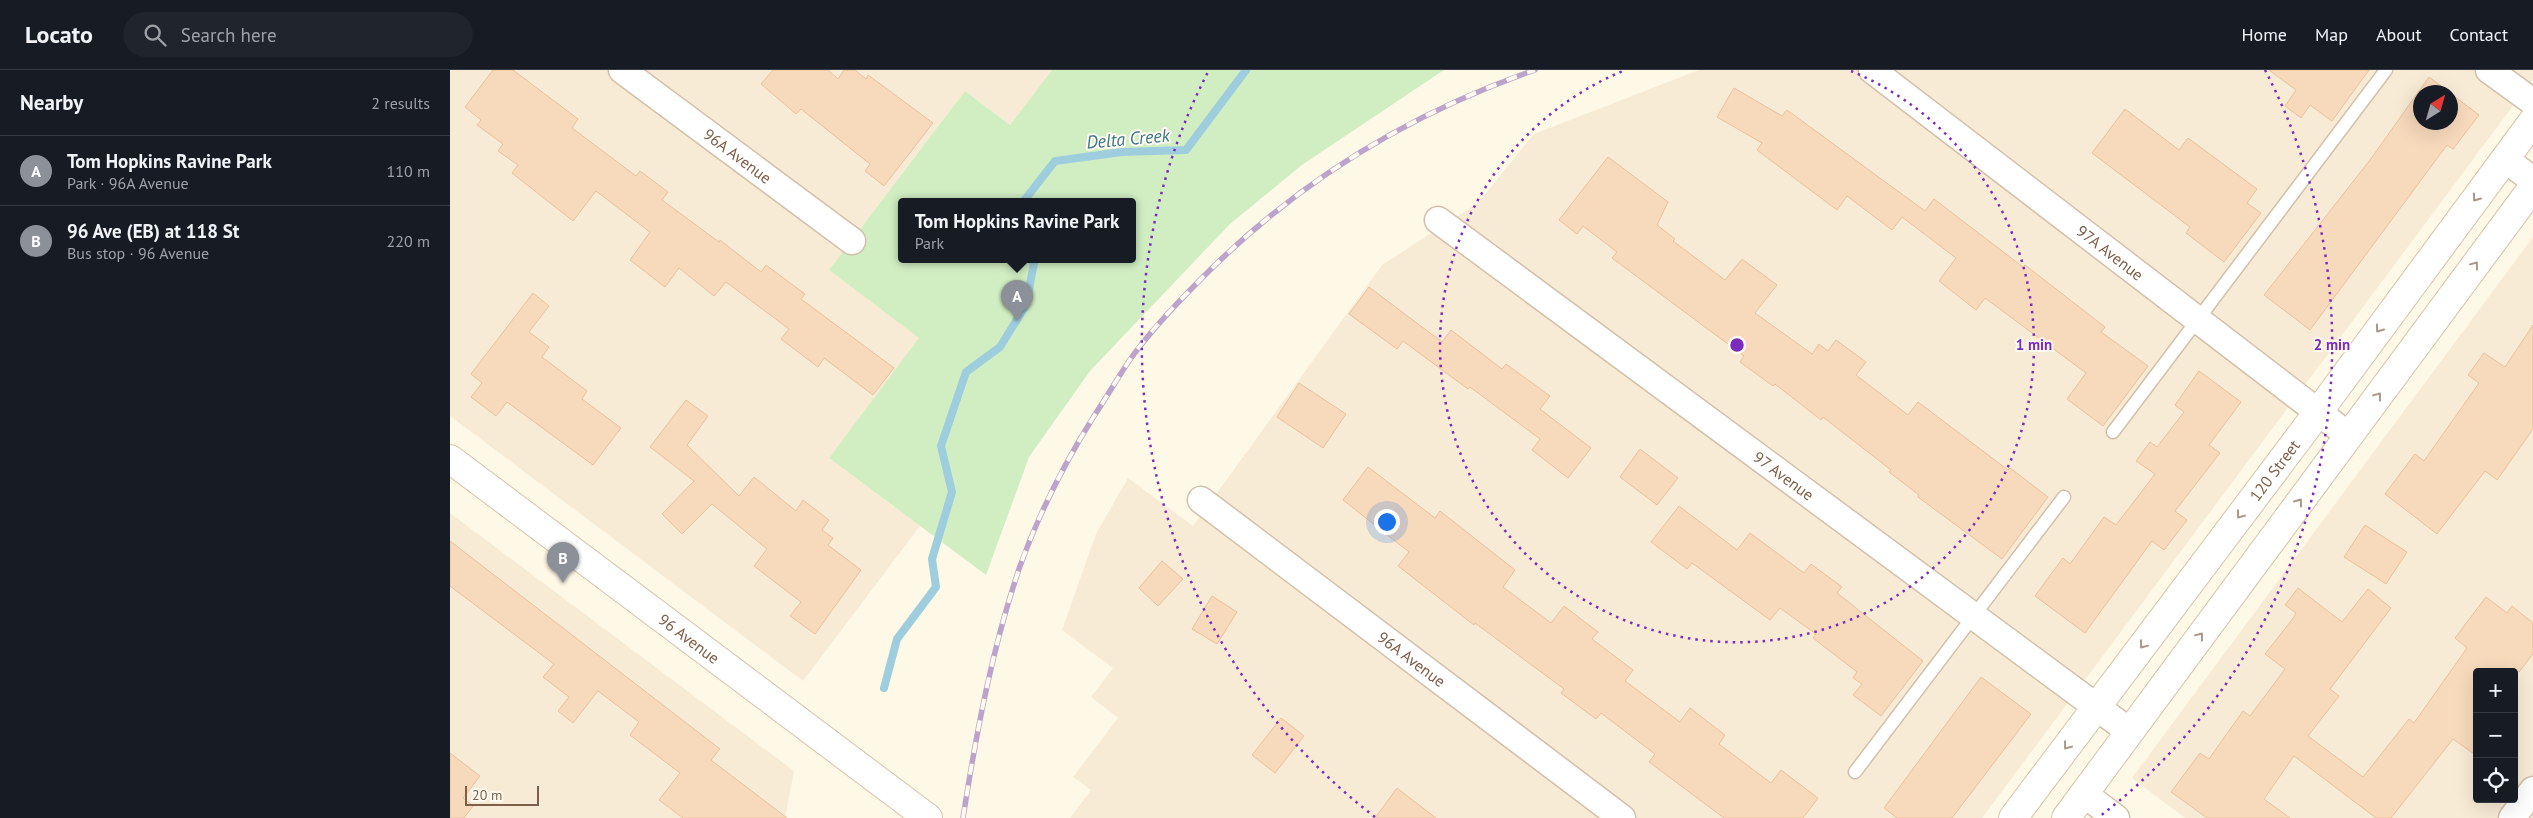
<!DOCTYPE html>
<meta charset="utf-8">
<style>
:root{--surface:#171b24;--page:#20242c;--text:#f1f3f6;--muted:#9ea1a6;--line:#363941;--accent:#8c9099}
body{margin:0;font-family:"PT Sans",sans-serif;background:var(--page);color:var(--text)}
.controls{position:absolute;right:15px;bottom:15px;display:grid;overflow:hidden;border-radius:5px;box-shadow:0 5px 20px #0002}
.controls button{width:45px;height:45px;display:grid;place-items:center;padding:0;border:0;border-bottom:1px solid var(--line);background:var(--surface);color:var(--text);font:25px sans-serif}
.compass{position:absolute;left:1963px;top:15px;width:45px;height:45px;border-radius:50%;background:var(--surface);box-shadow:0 5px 20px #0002;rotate:37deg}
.scale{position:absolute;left:15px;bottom:12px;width:74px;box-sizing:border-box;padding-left:5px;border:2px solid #7c5f48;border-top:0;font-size:14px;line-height:18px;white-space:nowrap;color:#7c5f48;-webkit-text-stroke:4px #fffaf0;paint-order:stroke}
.you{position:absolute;left:936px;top:451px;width:18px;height:18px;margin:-12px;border:4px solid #fff;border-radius:50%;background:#1a73e8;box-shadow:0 0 0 8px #1a73e833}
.badge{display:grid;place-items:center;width:32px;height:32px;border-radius:50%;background:var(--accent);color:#fff;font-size:16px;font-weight:700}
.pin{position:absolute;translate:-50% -41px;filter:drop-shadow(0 1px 2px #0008)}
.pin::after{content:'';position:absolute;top:26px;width:18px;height:15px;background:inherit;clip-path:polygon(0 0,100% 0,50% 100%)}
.popup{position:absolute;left:448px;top:128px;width:238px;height:65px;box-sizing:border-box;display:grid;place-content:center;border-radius:5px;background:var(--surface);filter:drop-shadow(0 1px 4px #0005);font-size:16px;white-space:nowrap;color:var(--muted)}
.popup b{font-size:19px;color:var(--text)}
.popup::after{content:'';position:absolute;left:50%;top:100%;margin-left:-10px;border:10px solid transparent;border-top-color:var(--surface)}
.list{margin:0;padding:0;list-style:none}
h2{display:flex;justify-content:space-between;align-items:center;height:65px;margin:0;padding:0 20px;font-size:21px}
h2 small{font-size:16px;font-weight:400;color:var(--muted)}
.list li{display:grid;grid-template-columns:32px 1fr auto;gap:15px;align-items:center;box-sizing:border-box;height:70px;padding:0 20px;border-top:1px solid var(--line)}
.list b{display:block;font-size:19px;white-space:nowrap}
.list p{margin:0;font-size:16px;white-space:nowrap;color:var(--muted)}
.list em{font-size:16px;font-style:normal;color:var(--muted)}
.icon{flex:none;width:28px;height:28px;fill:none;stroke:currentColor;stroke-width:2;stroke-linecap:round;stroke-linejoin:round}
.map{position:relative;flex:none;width:2083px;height:748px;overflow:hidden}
header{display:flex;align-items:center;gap:30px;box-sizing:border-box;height:70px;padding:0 25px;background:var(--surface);border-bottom:1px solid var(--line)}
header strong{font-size:24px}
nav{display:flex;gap:28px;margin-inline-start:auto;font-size:18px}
.search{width:350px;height:45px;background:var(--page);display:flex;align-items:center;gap:12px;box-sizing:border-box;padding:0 18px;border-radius:28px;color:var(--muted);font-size:19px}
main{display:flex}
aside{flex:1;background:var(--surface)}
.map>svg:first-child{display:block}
</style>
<header>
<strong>Locato</strong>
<div class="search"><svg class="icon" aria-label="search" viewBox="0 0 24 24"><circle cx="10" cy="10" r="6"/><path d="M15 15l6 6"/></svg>Search here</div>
<nav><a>Home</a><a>Map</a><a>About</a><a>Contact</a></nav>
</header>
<main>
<aside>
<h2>Nearby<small>2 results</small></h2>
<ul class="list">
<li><span class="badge">A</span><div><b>Tom Hopkins Ravine Park</b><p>Park · 96A Avenue</p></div><em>110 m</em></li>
<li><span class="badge">B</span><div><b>96 Ave (EB) at 118 St</b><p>Bus stop · 96 Avenue</p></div><em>220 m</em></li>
</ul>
</aside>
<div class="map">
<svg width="2083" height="748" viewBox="0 0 2083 748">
<rect width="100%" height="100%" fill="#fef8e7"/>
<!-- residential -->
<g fill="#f7ebd5" fill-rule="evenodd">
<path d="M0,0H602L560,55L515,21L379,200L470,268L379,388L470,456L353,611L0,346Z"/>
<path d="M1249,0H2083V9L1532,748H620L641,720L623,707L668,648L641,627L663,598L612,560L646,464L678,408L743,456L932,195L1028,133L1084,64ZM1970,22H2000V52H1970Z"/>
<path d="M2083,167V748H1735L1682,708ZM2027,602H2064V729H2027Z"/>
<path d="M0,443L344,701L335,748H0Z"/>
</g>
<!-- green -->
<path fill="#d1eec3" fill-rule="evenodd" d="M602,0H994L852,95L780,154L640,301L579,387L536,505L379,388L469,268L379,200L515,21L560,55ZM452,132H682V190H452Z"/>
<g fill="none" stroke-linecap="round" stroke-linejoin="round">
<!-- stream -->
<g stroke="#9ecede" stroke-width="8">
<path d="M573,132L605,91L672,82L736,80L796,0"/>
<path d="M434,618L447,569L486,517L482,489L502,422L491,376L516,302L550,277L576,235L584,193L582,190"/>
</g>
</g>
<!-- building -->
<g fill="#f7d9bc" stroke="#ebc19a">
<path d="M43,0H63L128,49L122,58L186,106L190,101L218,122L212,130L269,172L270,170L311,202L316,195L355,224L351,229L444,298L423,325L374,288L368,297L331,269L339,259L276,212L264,226L229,198L215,217L180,190L200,162L146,121L123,151L62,103L68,95L48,81L53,74L27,55L31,50L15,37Z"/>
<path d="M323,0H378L388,9L394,0H405L416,9L418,5L483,53L434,116L415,101L420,94L351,39L346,44L311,14Z"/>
<path d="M1819,0H1919L1882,51L1860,35L1851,48L1835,36L1846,20Z"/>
<path d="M1979,7L1999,22H1970V52H2000V23L2029,45L2003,79L1997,75L1860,260L1814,225L1920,90Z"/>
<path d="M1284,18L1332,46L1337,40L1475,141L1484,129L1573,197L1575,195L1655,257L1651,262L1698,296L1653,356L1617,329L1636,303L1535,228L1526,240L1489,211L1506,188L1452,147L1442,160L1397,126L1387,140L1307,80L1312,73L1267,47Z"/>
<path d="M1675,39L1729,80L1738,68L1807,119L1797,133L1811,143L1774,192L1736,163L1740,157L1642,83Z"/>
<path d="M1158,87L1218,132L1207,155L1225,169L1223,171L1275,210L1292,189L1327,215L1305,243L1362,284L1369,274L1378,281L1386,270L1416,292L1406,305L1458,345L1468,332L1558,400L1560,398L1598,427L1552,489L1468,427L1469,425L1439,402L1441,400L1373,347L1371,350L1325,314L1323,316L1290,292L1294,286L1162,188L1167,182L1133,156L1127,164L1109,150Z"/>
<path d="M919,217L992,272L1001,260L1052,299L1056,294L1100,326L1090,339L1141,378L1118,408L1082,380L1090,369L1020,317L1018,319L953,271L947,279L899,244Z"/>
<path d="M83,223L99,236L79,262L99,277L92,287L137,321L132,329L171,358L143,395L57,332L46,346L21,327L32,313L21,304Z"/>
<path d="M2083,255V359L2047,410L2035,401L1987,464L1935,424L1965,384L1974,391L2029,313L2018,305L2034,283L2055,297Z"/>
<path d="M1749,301L1791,332L1759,375L1770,383L1725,441L1737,450L1714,480L1702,471L1635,563L1585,526L1613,488L1620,494L1654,447L1666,455L1705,404L1686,391L1700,372L1707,377L1734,342L1725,335Z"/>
<path d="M849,313L896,344L873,378L827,347Z"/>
<path d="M236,330L258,346L237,375L289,426L304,407L346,441L353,430L379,450L372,460L383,468L378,475L411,500L365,564L340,546L351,532L304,496L317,479L262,434L232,464L212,444L244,411L200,377Z"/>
<path d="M1190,379L1228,408L1207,435L1170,407Z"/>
<path d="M918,397L985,448L990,441L1065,500L1053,517L1101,553L1114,536L1148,562L1142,569L1183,600L1175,611L1230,652L1240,638L1275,665L1269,674L1321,713L1331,700L1368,728L1353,748H1274L1199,692L1205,684L1151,643L1146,649L1111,623L1114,619L1025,553L1024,555L948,496L959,482L893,430Z"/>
<path d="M1229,436L1287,480L1300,463L1354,503L1361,494L1392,517L1387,523L1473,591L1431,646L1403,625L1412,614L1403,608L1407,602L1363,568L1366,564L1330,538L1320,550L1242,493L1237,499L1201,472Z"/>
<path d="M1915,455L1957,482L1936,514L1894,487Z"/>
<path d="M0,471L270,679L261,690L337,748H233L209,730L230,703L180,665L189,652L148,621L123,653L108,641L119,627L93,607L104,594L0,516Z"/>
<path d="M712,491L733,509L708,536L689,518Z"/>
<path d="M1848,518L1892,552L1918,519L1941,538L1880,619L1889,626L1858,666L1913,707L1959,649L1964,653L2017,578L2005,568L2036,527L2057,543L2062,536L2083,553V584L2069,602H2027V686L2003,669L1941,748H1926L1844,686L1814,729L1840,748H1757L1721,722L1750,683L1759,689L1793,641L1800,646L1835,599L1815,584L1844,547L1846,543L1835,535Z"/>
<path d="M762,526L787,542L767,574L742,559Z"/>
<path d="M1531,607L1581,644L1502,748H1447L1434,738Z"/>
<path d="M831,648L854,666L825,703L802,685Z"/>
<path d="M0,683L30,706L13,728L23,736L14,748H0Z"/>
<path d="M947,718L986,748H925Z"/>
</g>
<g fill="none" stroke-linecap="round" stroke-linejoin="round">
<defs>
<g id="lane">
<path d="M1663,362L1936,0"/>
<path d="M1405,702L1614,427"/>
</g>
<g id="street">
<path id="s1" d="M172,0L402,171"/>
<path id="s2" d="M1422,0L1898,365"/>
<path d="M2039,0L2083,32"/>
<path d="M2055,89L2083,110"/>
<path id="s3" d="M988,150L1679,661"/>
<path id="s4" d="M751,430L1172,748"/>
<path d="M1634,724L1666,748"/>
<path d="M2062,748L2083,720"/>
</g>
<g id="secondary">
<path id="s5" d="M0,389L478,748"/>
<path id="s6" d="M1563,748L1869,341L2083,51"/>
<path d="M1616,748L2083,117"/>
</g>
</defs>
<!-- lane casing -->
<use href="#lane" stroke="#d3c0ab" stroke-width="15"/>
<!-- street casing -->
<use href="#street" stroke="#d3c0ab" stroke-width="29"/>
<!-- secondary casing -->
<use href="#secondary" stroke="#d8c3aa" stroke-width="30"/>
<!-- lane -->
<use href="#lane" stroke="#fff" stroke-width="12"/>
<!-- street -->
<use href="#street" stroke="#fff" stroke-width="26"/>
<!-- secondary -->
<use href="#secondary" stroke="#fff" stroke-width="28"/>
<defs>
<path id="rail" d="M513,748C526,664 542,579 569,499C588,445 614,394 644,346C656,328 667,309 679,291C700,261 726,234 752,208C846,113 958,44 1085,0"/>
</defs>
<!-- rail casing -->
<use href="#rail" stroke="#bca3cb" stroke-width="5.5"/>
<!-- rail -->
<use href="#rail" stroke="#fffaf0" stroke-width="4" stroke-dasharray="11" stroke-linecap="butt"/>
</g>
<!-- one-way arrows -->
<defs><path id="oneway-chevron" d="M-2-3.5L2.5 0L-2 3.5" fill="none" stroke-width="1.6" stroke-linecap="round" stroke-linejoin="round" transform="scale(1.25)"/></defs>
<g stroke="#aa9788">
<use href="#oneway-chevron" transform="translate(2026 128) rotate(126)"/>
<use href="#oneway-chevron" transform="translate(2025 195) rotate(-53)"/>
<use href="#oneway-chevron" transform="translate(1929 259) rotate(126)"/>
<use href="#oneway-chevron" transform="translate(1928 326) rotate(-53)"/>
<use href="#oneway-chevron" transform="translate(1849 432) rotate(-54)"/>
<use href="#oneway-chevron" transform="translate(1790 445) rotate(127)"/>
<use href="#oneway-chevron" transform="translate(1750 566) rotate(-53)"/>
<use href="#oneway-chevron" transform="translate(1693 575) rotate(127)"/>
<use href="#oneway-chevron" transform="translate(1617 676) rotate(127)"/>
</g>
<!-- distance rings -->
<g fill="none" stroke="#7b2cbf" stroke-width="2.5" stroke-dasharray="2.5 5">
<path d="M1401 1A297 297 0 1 1 1173 1"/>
<path d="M925 747A595 595 0 0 1 759 0M1815 0A595 595 0 0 1 1649 747"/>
</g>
<g text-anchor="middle" stroke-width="4" stroke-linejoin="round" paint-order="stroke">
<!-- street labels -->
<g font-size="16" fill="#7c5f48" stroke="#fffaf0">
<text dy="6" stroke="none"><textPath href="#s1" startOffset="144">96A Avenue</textPath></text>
<text dy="6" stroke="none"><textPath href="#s2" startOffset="300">97A Avenue</textPath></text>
<text dy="6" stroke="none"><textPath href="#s6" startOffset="435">120 Street</textPath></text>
<text dy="6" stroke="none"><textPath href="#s3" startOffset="430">97 Avenue</textPath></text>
<text dy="6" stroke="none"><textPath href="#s5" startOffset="299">96 Avenue</textPath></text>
<text dy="6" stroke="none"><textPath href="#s4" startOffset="264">96A Avenue</textPath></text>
</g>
<!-- water labels -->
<g font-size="18" font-style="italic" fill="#3b768a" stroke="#fffaf0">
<text transform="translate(678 69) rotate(-5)" y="6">Delta Creek</text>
</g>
</g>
<circle cx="1287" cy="275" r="8" fill="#7b2cbf" stroke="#fffaf0" stroke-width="2.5"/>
<g font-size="15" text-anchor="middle" font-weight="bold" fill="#7b2cbf" stroke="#fffaf0" stroke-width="4" stroke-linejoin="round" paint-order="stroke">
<text x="1584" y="280">1 min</text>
<text x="1882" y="280">2 min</text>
</g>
</svg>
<div class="controls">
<button>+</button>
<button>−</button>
<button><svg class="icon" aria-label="locate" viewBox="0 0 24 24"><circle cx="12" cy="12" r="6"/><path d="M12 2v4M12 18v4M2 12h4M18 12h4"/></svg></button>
</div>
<svg class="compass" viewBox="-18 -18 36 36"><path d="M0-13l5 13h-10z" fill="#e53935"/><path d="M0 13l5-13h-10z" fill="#9ea1a6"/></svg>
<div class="scale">20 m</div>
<div class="you"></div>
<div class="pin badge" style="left:567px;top:251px">A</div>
<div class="popup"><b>Tom Hopkins Ravine Park</b>Park</div>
<div class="pin badge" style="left:113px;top:513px">B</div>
</div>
</main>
